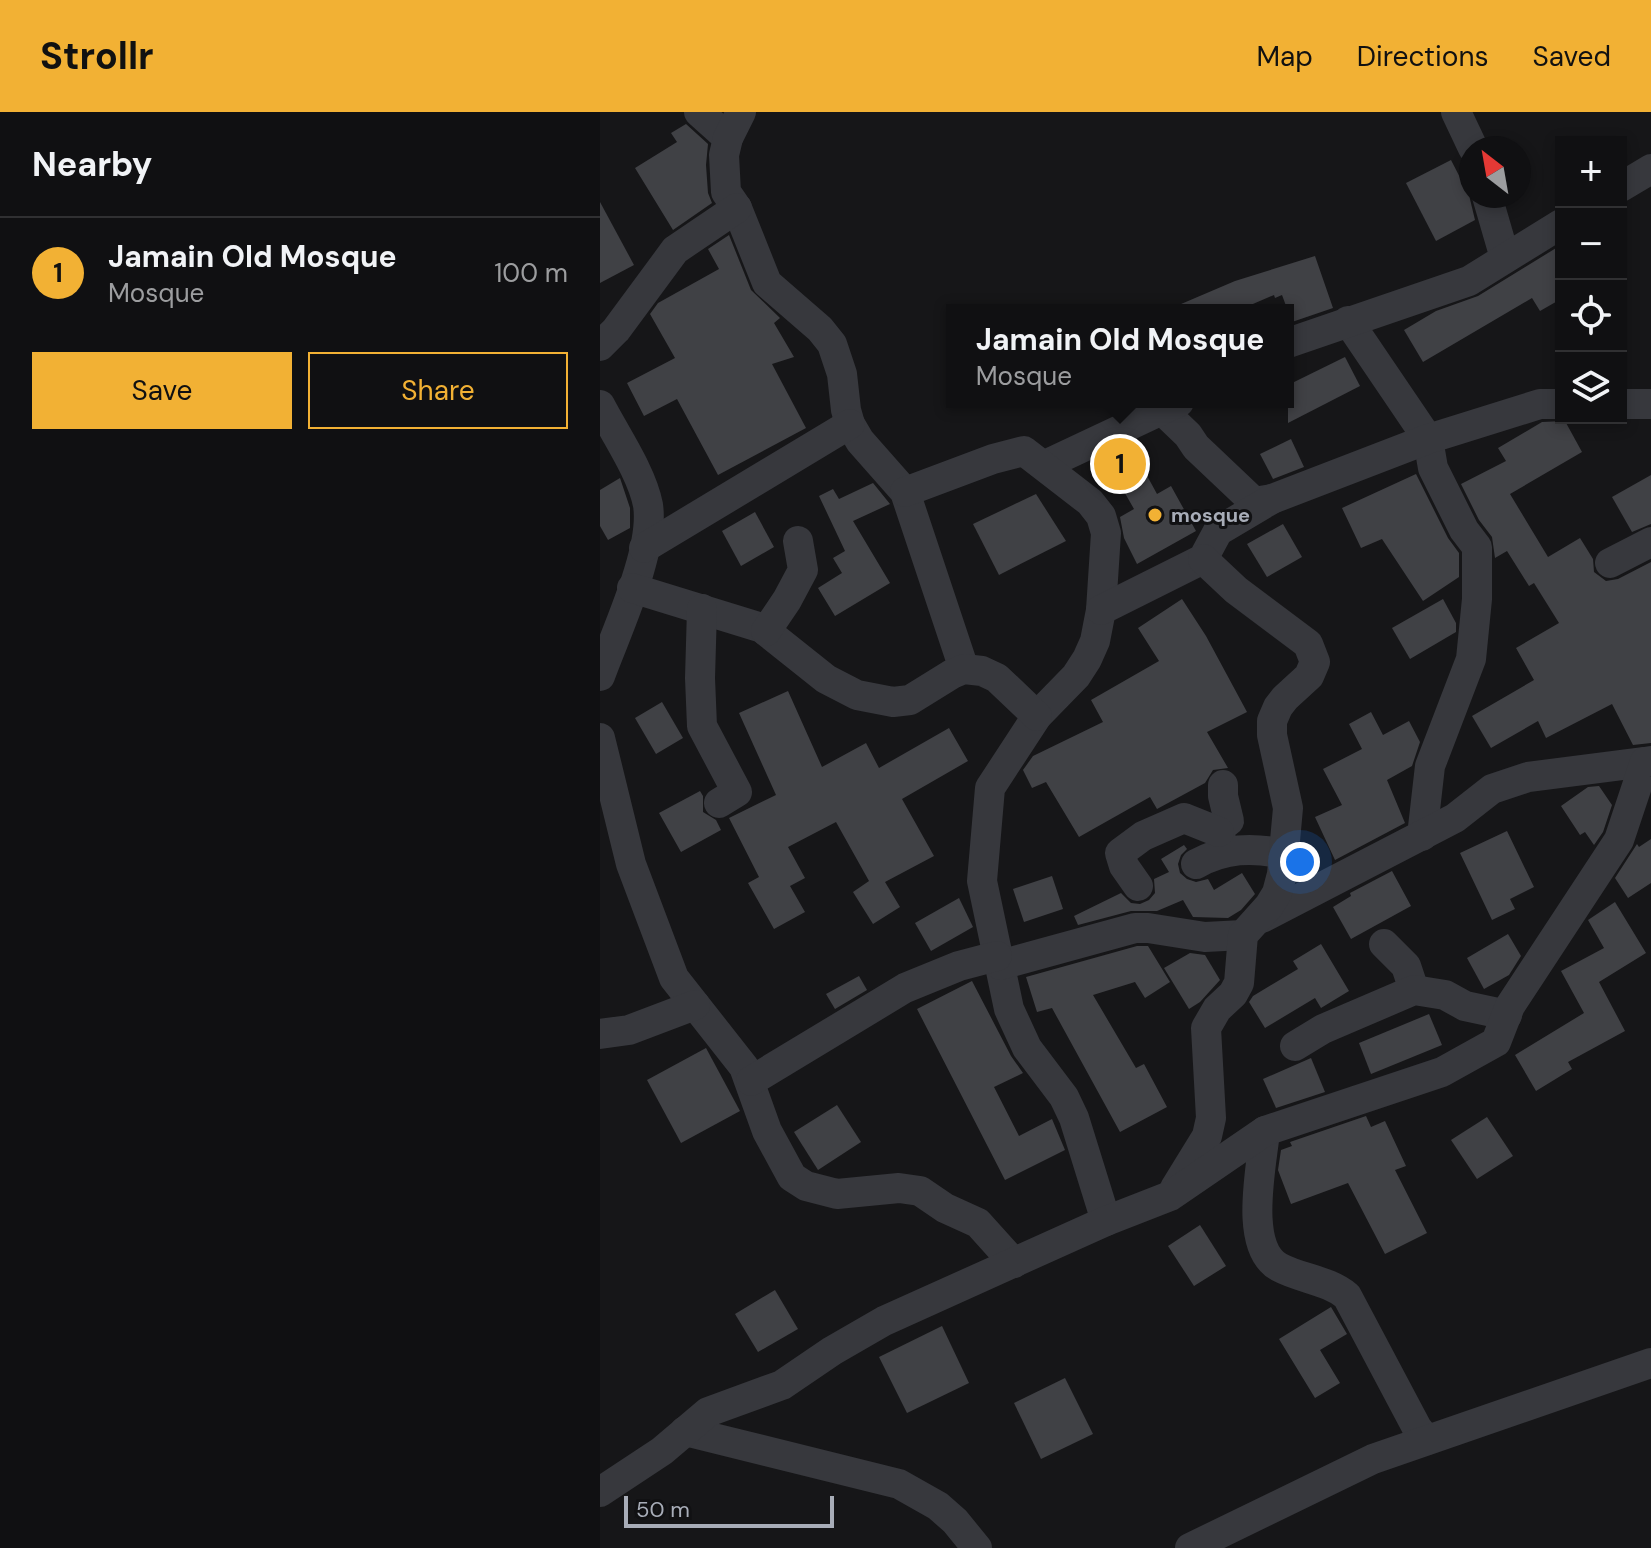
<!DOCTYPE html>
<meta charset="utf-8">
<style>
:root{--surface:#101012;--page:#19191b;--text:#f1f3f6;--muted:#9c9d9f;--line:#303032;--accent:#f2b134}
body{margin:0;font-family:"DM Sans",sans-serif;background:var(--page);color:var(--text)}
.controls{position:absolute;right:24px;top:24px;display:grid;overflow:hidden;border-radius:0px;box-shadow:0 4px 12px #0003}
.controls button{width:72px;height:72px;display:grid;place-items:center;padding:0;border:0;border-bottom:2px solid var(--line);background:var(--surface);color:var(--text);font:40px sans-serif}
.compass{position:absolute;left:859px;top:24px;width:72px;height:72px;border-radius:50%;background:var(--surface);box-shadow:0 4px 12px #0003;rotate:329deg}
.scale{position:absolute;left:24px;bottom:20px;width:210px;box-sizing:border-box;padding-left:8px;border:4px solid #a8adb8;border-top:0;font-size:22px;line-height:28px;white-space:nowrap;color:#a8adb8;-webkit-text-stroke:6px #111113;paint-order:stroke}
.you{position:absolute;left:700px;top:750px;width:28px;height:28px;margin:-20px;border:6px solid #fff;border-radius:50%;background:#1a73e8;box-shadow:0 0 0 12px #1a73e833}
.badge{display:grid;place-items:center;width:52px;height:52px;border-radius:50%;background:var(--accent);color:#111;font-size:26px;font-weight:700}
.pin{position:absolute;translate:-50% -50%;border:4px solid #fff;box-shadow:0 2px 8px #0006}
.popup{position:absolute;left:346px;top:192px;width:348px;height:104px;box-sizing:border-box;display:grid;place-content:center;border-radius:0px;background:var(--surface);filter:drop-shadow(0 2px 6px #0005);font-size:26px;white-space:nowrap;color:var(--muted)}
.popup b{font-size:30px;color:var(--text)}
.popup::after{content:'';position:absolute;left:50%;top:100%;margin-left:-16px;border:16px solid transparent;border-top-color:var(--surface)}
.list{margin:0;padding:0;list-style:none}
h2{display:flex;justify-content:space-between;align-items:center;height:104px;margin:0;padding:0 32px;font-size:34px}
h2 small{font-size:26px;font-weight:400;color:var(--muted)}
.list li{display:grid;grid-template-columns:52px 1fr auto;gap:24px;align-items:center;box-sizing:border-box;height:112px;padding:0 32px;border-top:2px solid var(--line)}
.list b{display:block;font-size:30px;white-space:nowrap}
.list p{margin:0;font-size:26px;white-space:nowrap;color:var(--muted)}
.list em{font-size:26px;font-style:normal;color:var(--muted)}
.actions{display:flex;gap:16px;padding:24px 32px}
.actions a{flex:1;padding:18px 0;border:2px solid var(--accent);border-radius:0px;text-align:center;font-size:28px;color:var(--accent)}
.actions .main{background:var(--accent);color:#111}
.icon{flex:none;width:44px;height:44px;fill:none;stroke:currentColor;stroke-width:2;stroke-linecap:round;stroke-linejoin:round}
.map{position:relative;flex:none;width:1051px;height:1436px;overflow:hidden}
header{display:flex;align-items:center;gap:48px;box-sizing:border-box;height:112px;padding:0 40px;background:var(--accent);color:#111}
header strong{font-size:38px}
nav{display:flex;gap:44px;margin-inline-start:auto;font-size:28px}
main{display:flex}
aside{flex:1;background:var(--surface)}
.map>svg:first-child{display:block}
</style>
<header>
<strong>Strollr</strong>
<nav><a>Map</a><a>Directions</a><a>Saved</a></nav>
</header>
<main>
<aside>
<h2>Nearby<small></small></h2>
<ul class="list">
<li><span class="badge">1</span><div><b>Jamain Old Mosque</b><p>Mosque</p></div><em>100 m</em></li>
</ul>
<div class="actions"><a class="main">Save</a><a>Share</a></div>
</aside>
<div class="map">
<svg width="1051" height="1436" viewBox="0 0 1051 1436">
<rect width="100%" height="100%" fill="#161618"/>
<!-- building -->
<g fill="#404145">
<path d="M86,12L108,32L106,53L108,81L112,91L73,118L35,56L77,30L71,21Z"/>
<path d="M851,48L869,83L875,108L836,129L806,71Z"/>
<path d="M0,90L34,153L0,171Z"/>
<path d="M129,123L151,178L180,206L174,211L194,245L172,252L206,316L118,363L77,287L44,304L27,271L75,246L50,202L58,191L119,157L108,137Z"/>
<path d="M961,133V187L940,199L932,186L823,250L804,218L836,199L878,184Z"/>
<path d="M715,144L733,196L692,210L682,183L675,186L674,183L639,198H567L635,169Z"/>
<path d="M745,245L760,274L688,311V273Z"/>
<path d="M965,309L982,340L910,382L948,445L980,426L993,447L994,460L1006,469L1018,467L1051,450V631L1033,633L1012,592L946,626L938,609L891,636L872,604L934,568L916,536L959,511L934,471L929,474L907,439L895,446L892,425L879,408L861,372L906,349L898,336L942,310Z"/>
<path d="M691,327L704,355L673,367L660,342Z"/>
<path d="M539,349L557,382L571,374L596,419L537,452L524,426L520,405L534,397L514,362Z"/>
<path d="M816,362L848,426L859,441V465L823,489L782,427L761,436L742,396Z"/>
<path d="M1051,363V412L1032,420L1012,385Z"/>
<path d="M20,366L30,396V416L8,428L0,414V378Z"/>
<path d="M273,371L290,392L253,409L290,471L235,504L218,476L242,461L233,446L245,439L219,384L233,377L239,387Z"/>
<path d="M436,382L466,429L399,463L373,412Z"/>
<path d="M155,400L174,435L141,454L122,419Z"/>
<path d="M683,412L702,445L667,465L647,432Z"/>
<path d="M582,487L606,524L647,600L607,620L628,656L613,658L605,671L557,697L550,685L479,725L446,670L432,676L423,658L433,644L503,610L491,588L559,549L538,516Z"/>
<path d="M843,487L856,511V520L810,547L792,516Z"/>
<path d="M188,579L222,655L266,631L279,656L349,616L368,649L302,687L334,744L285,770L300,795L273,812L253,780L269,769L236,710L188,735L205,766L190,774L205,800L174,817L148,771L159,765L129,706L176,683L139,601Z"/>
<path d="M62,590L83,626L56,642L35,606Z"/>
<path d="M771,600L783,623L809,609L820,630L812,654L787,668L805,711L735,748L715,705L742,693L723,657L762,637L749,612Z"/>
<path d="M999,674L1012,693L1003,720L994,733L985,720L980,723L961,694L988,675Z"/>
<path d="M100,679L103,684V700L116,708L121,718L81,740L59,701Z"/>
<path d="M907,719L934,775L910,787L915,797L892,808L860,741Z"/>
<path d="M1051,727V771L1028,786L1015,766L1037,732L1039,735Z"/>
<path d="M584,733L587,737L581,743L578,752L580,761L587,767L596,770L608,767L614,778L642,761L655,782L641,798L628,806L593,805L583,788L557,799H531L478,813L474,804L521,781L531,791L540,792L549,788L555,781L554,767L569,760L561,747Z"/>
<path d="M792,759L811,794L751,827L733,795L751,784L750,781Z"/>
<path d="M452,764L463,797L424,810L413,777Z"/>
<path d="M359,786L373,815L331,839L315,811Z"/>
<path d="M1015,790L1046,841L999,870L1025,919L968,950L972,957L936,979L915,943L984,901L961,859L1004,836L988,808Z"/>
<path d="M908,822L921,844L909,863L884,877L867,846Z"/>
<path d="M721,832L749,879L721,896L715,886L665,916L649,890L653,884L698,857L693,849Z"/>
<path d="M537,834H548L570,870L545,886L535,870L493,883L536,956L544,952L567,995L520,1020L452,896L437,900L426,865Z"/>
<path d="M590,841L605,843L620,868L600,890L589,897L564,856Z"/>
<path d="M259,864L267,878L235,897L226,882Z"/>
<path d="M372,869L411,944L423,961L394,975L419,1024L452,1007L465,1038L405,1068L317,897Z"/>
<path d="M829,902L842,933L771,962L759,931Z"/>
<path d="M106,936L140,999L81,1031L47,968Z"/>
<path d="M711,946L725,980L676,996L663,967Z"/>
<path d="M237,993L261,1030L218,1058L194,1020Z"/>
<path d="M766,1004L771,1015L785,1009L806,1054L795,1058L827,1121L785,1142L748,1071L691,1092L678,1058L681,1038L692,1034L690,1030Z"/>
<path d="M887,1005L913,1044L877,1067L851,1028Z"/>
<path d="M600,1113L626,1154L594,1174L568,1134Z"/>
<path d="M175,1178L198,1217L158,1240L135,1202Z"/>
<path d="M731,1195L747,1222L720,1238L740,1271L715,1286L679,1227Z"/>
<path d="M342,1214L369,1271L307,1301L279,1245Z"/>
<path d="M465,1266L493,1322L441,1347L414,1291Z"/>
</g>
<g fill="none" stroke-linecap="round" stroke-linejoin="round">
<!-- minor -->
<g stroke="#37383d" stroke-width="30">
<path d="M99,0L128,26"/>
<path d="M141,0L128,26L124,43L126,80L137,96L167,171L220,217L232,232L242,262L246,298L250,312L260,329L305,380L364,557"/>
<path d="M856,0L873,36"/>
<path d="M1021,75L1051,57"/>
<path d="M887,84L905,146"/>
<path d="M748,209L828,327L833,356L864,418L877,435V487L871,547L830,654L822,724"/>
<path d="M688,231L869,169L961,112"/>
<path d="M0,234L16,218L75,138L137,96"/>
<path d="M1021,292H1051"/>
<path d="M0,293C15,322 42,361 48,393C55,438 16,520 0,564"/>
<path d="M563,299L588,323L596,335L654,390L672,387"/>
<path d="M445,353L579,290"/>
<path d="M305,380L393,347L424,339L490,390L501,404L506,421L501,498L495,529L487,547L476,564L437,604L390,676L382,769L409,897L427,936L464,985L474,1006L506,1109"/>
<path d="M44,436L250,312"/>
<path d="M1010,451L1051,430"/>
<path d="M32,476L162,516L226,567L257,583L293,590L310,588L352,562L364,557L382,559L397,566L437,604"/>
<path d="M102,497L100,566L102,614L137,680L119,691"/>
<path d="M501,498L603,447L618,419L672,387L828,327L940,292H961"/>
<path d="M166,519L187,488L203,458L198,429"/>
<path d="M0,626L31,752L74,866L144,955L167,1019L192,1065L206,1074L237,1082L299,1076L320,1079L345,1096L378,1111L414,1151"/>
<path d="M622,735L619,714L629,709L623,684V673"/>
<path d="M596,752C625,736 652,735 684,742"/>
<path d="M538,774L524,754L520,741L543,724L584,706L619,720"/>
<path d="M662,806L855,706L892,677L928,665L1045,650"/>
<path d="M784,832L806,854L814,878"/>
<path d="M400,853L535,816H548L605,825L643,823"/>
<path d="M0,922L29,918L95,893"/>
<path d="M695,934L723,917L814,878L845,883L865,894L907,903"/>
<path d="M151,969L305,876L359,854L397,844"/>
<path d="M665,1019C662,1053 643,1135 679,1155C701,1167 728,1168 747,1184L817,1316L827,1328"/>
<path d="M575,1076L607,1024L611,1006L606,916L617,897L633,882L639,871L643,823L669,794L677,781L682,762L688,696L672,623V609L678,595L685,586L709,564L715,550L708,532L636,478L603,447"/>
<path d="M85,1319L299,1372L338,1394L355,1409L377,1436"/>
<path d="M0,1380L62,1339L108,1300L182,1273L232,1239L284,1209L506,1109L570,1084L665,1019L842,960L896,930L910,894L1019,728L1045,650L1051,649"/>
<path d="M590,1436L773,1347L1051,1251"/>
</g>
</g>
<!-- markers -->
<circle fill="#f2b134" stroke="#111113" stroke-width="3" cx="555" cy="403" r="8"/>
<g text-anchor="middle" stroke-width="6" stroke-linejoin="round" paint-order="stroke">
<!-- poi labels -->
<g font-size="20" font-weight="bold" fill="#a8adb8" stroke="#111113" text-anchor="start">
<text x="571" y="410">mosque</text>
</g>
</g>
</svg>
<div class="controls">
<button>+</button>
<button>−</button>
<button><svg class="icon" aria-label="locate" viewBox="0 0 24 24"><circle cx="12" cy="12" r="6"/><path d="M12 2v4M12 18v4M2 12h4M18 12h4"/></svg></button>
<button><svg class="icon" aria-label="layers" viewBox="0 0 24 24"><path d="M12 4l9 5-9 5-9-5zM3 14l9 5 9-5"/></svg></button>
</div>
<svg class="compass" viewBox="-18 -18 36 36"><path d="M0-13l5 13h-10z" fill="#e53935"/><path d="M0 13l5-13h-10z" fill="#9c9d9f"/></svg>
<div class="scale">50 m</div>
<div class="you"></div>
<div class="pin badge" style="left:520px;top:352px">1</div>
<div class="popup"><b>Jamain Old Mosque</b>Mosque</div>
</div>
</main>
